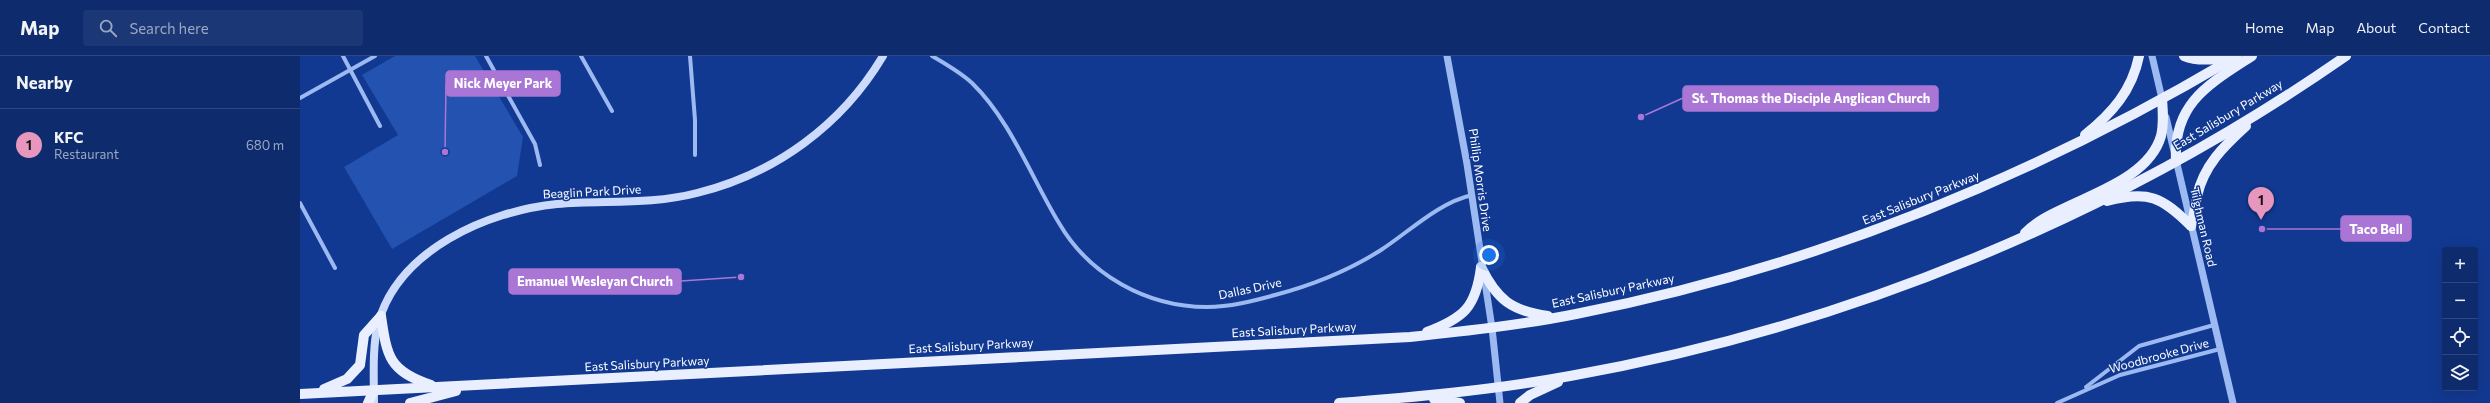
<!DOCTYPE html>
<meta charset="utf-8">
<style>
:root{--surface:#0e2b6d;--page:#1c3775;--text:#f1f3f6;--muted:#9ba7c2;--line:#2e4780;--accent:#e797bd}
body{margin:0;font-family:Commissioner,sans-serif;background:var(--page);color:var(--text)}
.controls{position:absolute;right:12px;bottom:12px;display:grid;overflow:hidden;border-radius:4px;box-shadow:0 4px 16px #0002}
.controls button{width:36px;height:36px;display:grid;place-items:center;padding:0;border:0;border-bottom:1px solid var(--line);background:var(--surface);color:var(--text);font:20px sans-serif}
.you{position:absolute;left:1189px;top:199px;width:14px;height:14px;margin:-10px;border:3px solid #fff;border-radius:50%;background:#1a73e8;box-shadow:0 0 0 6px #1a73e833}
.badge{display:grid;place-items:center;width:26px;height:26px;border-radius:50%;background:var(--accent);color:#111;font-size:13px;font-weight:700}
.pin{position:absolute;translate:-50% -33px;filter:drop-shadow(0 1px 2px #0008)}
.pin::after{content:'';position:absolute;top:21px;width:14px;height:12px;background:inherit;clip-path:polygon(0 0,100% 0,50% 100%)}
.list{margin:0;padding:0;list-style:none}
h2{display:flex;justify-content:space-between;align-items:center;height:52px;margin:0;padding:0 16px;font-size:17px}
h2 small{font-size:13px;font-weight:400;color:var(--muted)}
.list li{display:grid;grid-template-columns:26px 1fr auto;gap:12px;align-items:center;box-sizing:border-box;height:72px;padding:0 16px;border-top:1px solid var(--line)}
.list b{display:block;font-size:15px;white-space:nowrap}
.list p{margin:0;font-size:13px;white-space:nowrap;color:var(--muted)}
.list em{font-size:13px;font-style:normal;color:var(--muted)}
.icon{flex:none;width:22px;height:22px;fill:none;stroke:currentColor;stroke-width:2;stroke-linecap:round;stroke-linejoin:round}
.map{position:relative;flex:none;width:2190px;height:347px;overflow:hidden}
header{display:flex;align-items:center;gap:24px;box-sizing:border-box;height:56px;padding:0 20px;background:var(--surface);border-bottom:1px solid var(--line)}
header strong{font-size:19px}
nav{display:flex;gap:22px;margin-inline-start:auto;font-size:14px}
.search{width:280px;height:36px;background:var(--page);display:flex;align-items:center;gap:10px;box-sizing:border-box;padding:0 14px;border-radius:4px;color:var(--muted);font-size:15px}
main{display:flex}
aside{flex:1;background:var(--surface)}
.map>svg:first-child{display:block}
</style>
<header>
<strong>Map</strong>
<div class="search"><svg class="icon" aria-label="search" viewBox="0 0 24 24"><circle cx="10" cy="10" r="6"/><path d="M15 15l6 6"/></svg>Search here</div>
<nav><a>Home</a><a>Map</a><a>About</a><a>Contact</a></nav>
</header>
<main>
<aside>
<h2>Nearby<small></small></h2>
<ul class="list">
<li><span class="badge">1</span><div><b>KFC</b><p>Restaurant</p></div><em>680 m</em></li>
</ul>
</aside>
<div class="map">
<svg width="2190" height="347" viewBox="0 0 2190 347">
<rect width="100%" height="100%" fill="#123991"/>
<!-- green -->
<path fill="#2352b0" d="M95,0H175L223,81L217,120L92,193L44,111L98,79L62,19Z"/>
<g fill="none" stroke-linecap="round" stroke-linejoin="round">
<!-- minor -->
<g stroke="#9db9f2" stroke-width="4">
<path d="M43,0L80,70"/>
<path d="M186,0L235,88L240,109"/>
<path d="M281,0L312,55"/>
<path d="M390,0L395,64V99"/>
<path d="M632,0C646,8 660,16 672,27C711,65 731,121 759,167C789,219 847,251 907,251C930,251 953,245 975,239C1013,229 1048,215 1081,194C1110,175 1138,147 1172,139"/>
<path d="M0,42L75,0"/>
<path d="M0,147L35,212"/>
<path d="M1786,331L1839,290L1914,269"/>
<path d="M1757,347L1820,319L1920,293"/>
</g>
<!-- tertiary -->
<g stroke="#9db9f2" stroke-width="7">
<path d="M1147,0L1167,108L1192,272L1200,347"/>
<path d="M1852,0L1863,47"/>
<path d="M1866,61L1933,347"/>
</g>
<!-- secondary -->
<path stroke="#ccdbfc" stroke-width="8" d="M74,347C74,322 72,292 78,268C98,194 187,155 257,148C304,144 351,149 397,137C475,118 542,69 583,0"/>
<!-- primary -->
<g stroke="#e9efff" stroke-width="10">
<path d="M1884,0C1899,6 1917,3 1933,1"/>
<path d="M1785,79C1812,57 1832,35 1839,0"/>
<path d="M1876,105C1873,47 1909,28 1952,0"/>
<path d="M1807,145C1848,134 1862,141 1891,170"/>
<path d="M1891,170C1894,160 1895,150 1897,140C1904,109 1924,90 1946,70"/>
<path d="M1725,177C1738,164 1752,158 1769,150C1800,135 1850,118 1861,80C1864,68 1863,56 1862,43"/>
<path d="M1181,211C1197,244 1212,255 1248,260"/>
<path d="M81,260C87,301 89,315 131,329"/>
<path d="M1127,276C1164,262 1176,251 1181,211"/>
<path d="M24,333L47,323L60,309L64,279L81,260"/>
<path d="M0,338L1110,281C1166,275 1221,269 1276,258C1511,212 1732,122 1937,0"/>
<path d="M1134,343L1160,347"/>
<path d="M68,347L74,334"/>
<path d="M110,347L156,335"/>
<path d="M1039,347C1116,341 1193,334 1270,320C1546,271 1816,160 2046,0"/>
<path d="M1220,347L1230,339L1258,326"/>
</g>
</g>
<g text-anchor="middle" stroke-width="3" stroke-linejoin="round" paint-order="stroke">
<!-- street labels -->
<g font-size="12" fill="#fff" stroke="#123991">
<text transform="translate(1928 59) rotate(-31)" y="4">East Salisbury Parkway</text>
<text transform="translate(1180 124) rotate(82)" y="4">Phillip Morris Drive</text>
<text transform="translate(292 136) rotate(-3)" y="4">Beaglin Park Drive</text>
<text transform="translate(1621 142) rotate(-22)" y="4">East Salisbury Parkway</text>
<text transform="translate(1903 171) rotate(77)" y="4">Tilghman Road</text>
<text transform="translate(950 233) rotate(-12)" y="4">Dallas Drive</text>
<text transform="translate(1313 235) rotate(-12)" y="4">East Salisbury Parkway</text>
<text transform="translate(994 274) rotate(-3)" y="4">East Salisbury Parkway</text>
<text transform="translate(671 290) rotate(-3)" y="4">East Salisbury Parkway</text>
<text transform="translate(1859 300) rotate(-15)" y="4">Woodbrooke Drive</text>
<text transform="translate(347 308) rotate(-3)" y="4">East Salisbury Parkway</text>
</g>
</g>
<!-- callouts -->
<path fill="none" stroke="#a976d5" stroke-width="1.5" d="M145 96L146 28M1341 61L1383 42M1962 173L2041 173M441 221L381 225"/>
<g fill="#a976d5" stroke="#123991" stroke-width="1.5">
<circle cx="145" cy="96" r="4"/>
<circle cx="1341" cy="61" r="4"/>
<circle cx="1962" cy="173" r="4"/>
<circle cx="441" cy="221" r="4"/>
</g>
<g fill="#a976d5" stroke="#a976d5" stroke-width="1.5">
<rect x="146" y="15" width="114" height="25" rx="4"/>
<rect x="1383" y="30" width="255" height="25" rx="4"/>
<rect x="2041" y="160" width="70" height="25" rx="4"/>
<rect x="209" y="213" width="172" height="25" rx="4"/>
</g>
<g font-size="13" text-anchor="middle" font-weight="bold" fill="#fff">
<text x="203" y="32">Nick Meyer Park</text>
<text x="1511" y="47">St. Thomas the Disciple Anglican Church</text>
<text x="2076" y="178">Taco Bell</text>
<text x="295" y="230">Emanuel Wesleyan Church</text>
</g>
</svg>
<div class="controls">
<button>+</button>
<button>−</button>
<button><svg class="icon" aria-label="locate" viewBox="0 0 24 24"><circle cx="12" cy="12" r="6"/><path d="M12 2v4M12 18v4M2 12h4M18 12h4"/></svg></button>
<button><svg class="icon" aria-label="layers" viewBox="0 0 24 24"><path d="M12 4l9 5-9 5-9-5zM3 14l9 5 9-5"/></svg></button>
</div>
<div class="you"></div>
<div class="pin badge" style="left:1961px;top:164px">1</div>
</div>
</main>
